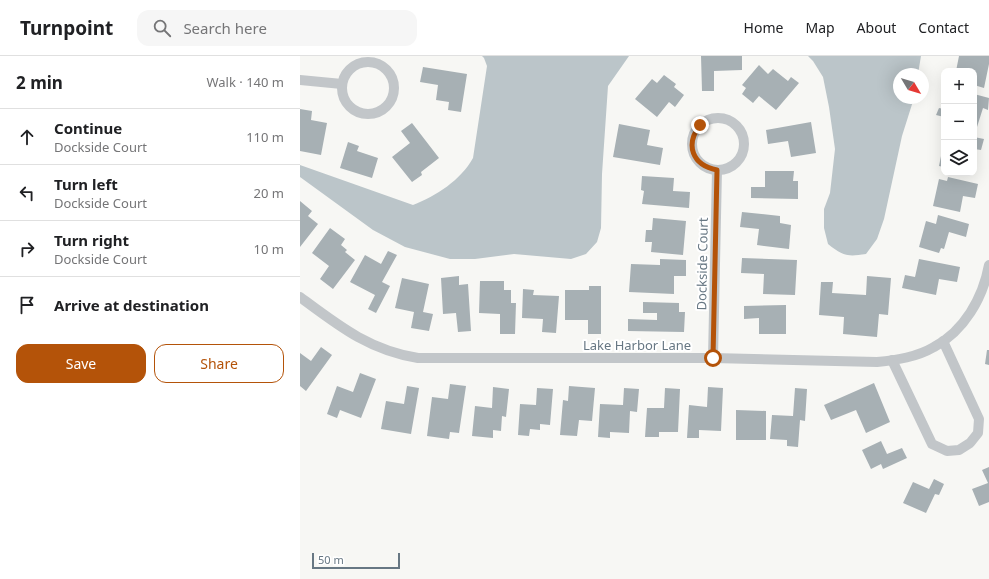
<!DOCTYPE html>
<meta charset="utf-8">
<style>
:root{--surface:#fff;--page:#f6f6f6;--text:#202124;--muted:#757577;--line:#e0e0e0;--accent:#b45309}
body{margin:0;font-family:"Noto Sans",sans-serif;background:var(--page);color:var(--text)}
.controls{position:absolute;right:12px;top:12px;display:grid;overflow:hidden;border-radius:8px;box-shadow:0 4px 16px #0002}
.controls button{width:36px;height:36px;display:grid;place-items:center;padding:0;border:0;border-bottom:1px solid var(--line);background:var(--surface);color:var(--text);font:20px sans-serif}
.compass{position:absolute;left:593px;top:12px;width:36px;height:36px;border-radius:50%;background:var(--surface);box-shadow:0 4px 16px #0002;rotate:128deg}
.scale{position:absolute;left:12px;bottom:10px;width:88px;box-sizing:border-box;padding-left:4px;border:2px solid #677783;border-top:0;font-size:11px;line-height:14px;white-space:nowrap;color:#677783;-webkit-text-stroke:3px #fff;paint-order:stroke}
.stop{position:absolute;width:12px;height:12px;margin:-9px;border:3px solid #b45309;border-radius:50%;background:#fff}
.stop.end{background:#b45309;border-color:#fff;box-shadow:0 1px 4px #0008}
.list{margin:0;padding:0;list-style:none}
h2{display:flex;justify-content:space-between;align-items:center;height:52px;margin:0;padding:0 16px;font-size:17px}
h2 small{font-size:13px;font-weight:400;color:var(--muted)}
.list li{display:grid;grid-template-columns:26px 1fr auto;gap:12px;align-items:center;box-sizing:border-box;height:56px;padding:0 16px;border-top:1px solid var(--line)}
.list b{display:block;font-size:15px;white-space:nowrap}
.list p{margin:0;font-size:13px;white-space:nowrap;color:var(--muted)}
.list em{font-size:13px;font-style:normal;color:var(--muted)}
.actions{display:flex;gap:8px;padding:12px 16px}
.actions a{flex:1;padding:9px 0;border:1px solid var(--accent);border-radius:12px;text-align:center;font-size:14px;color:var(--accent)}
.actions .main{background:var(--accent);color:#fff}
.icon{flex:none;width:22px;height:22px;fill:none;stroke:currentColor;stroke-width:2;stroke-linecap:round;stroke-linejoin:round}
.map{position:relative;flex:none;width:689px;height:523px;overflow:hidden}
header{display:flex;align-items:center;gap:24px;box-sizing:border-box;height:56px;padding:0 20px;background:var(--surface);border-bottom:1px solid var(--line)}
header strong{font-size:19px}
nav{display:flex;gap:22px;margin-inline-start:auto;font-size:14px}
.search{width:280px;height:36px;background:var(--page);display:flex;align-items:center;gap:10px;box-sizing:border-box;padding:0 14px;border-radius:12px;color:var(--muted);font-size:15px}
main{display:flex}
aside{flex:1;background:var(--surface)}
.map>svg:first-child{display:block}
</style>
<header>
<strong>Turnpoint</strong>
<div class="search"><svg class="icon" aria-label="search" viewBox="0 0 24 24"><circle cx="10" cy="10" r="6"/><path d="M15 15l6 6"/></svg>Search here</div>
<nav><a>Home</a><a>Map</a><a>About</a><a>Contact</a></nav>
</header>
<main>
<aside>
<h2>2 min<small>Walk · 140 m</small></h2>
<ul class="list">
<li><svg class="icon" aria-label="ahead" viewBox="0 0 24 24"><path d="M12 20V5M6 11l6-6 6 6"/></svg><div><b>Continue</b><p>Dockside Court</p></div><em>110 m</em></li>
<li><svg class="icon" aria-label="left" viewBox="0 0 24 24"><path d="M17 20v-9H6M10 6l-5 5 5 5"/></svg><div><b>Turn left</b><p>Dockside Court</p></div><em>20 m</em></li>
<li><svg class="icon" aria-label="right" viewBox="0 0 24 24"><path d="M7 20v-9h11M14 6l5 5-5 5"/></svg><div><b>Turn right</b><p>Dockside Court</p></div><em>10 m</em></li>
<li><svg class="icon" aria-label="arrive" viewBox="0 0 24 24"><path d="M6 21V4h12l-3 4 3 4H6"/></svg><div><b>Arrive at destination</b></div></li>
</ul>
<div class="actions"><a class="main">Save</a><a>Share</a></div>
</aside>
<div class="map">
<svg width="689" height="523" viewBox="0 0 689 523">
<rect width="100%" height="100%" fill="#f7f7f4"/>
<!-- water -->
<g fill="#bbc5c9">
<path d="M182,0H329L308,30L302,118L301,172L297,186L286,198L271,203L214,198L175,203H150L105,191L73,174L0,121V109L113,149C136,140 161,124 173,102L187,10L184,2Z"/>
<path d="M508,0H621L618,18H599V42H614L602,80L584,163L577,183L566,198C547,201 543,200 528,188L524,172V153L530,137L535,93L529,51L523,21L513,5Z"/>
</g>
<!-- building -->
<g fill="#a7b0b4">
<path d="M401,0H442V14L414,15V35H402Z"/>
<path d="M659,0H689V8L684,32L674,29V15H656Z"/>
<path d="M459,9L468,18L473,13L488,25L491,21L499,27L476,54L459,40L453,47L442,38L446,32L442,29Z"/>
<path d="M123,11L167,18L161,56L148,54L149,46L136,44L138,29L120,26Z"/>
<path d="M364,19L376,28L374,31L384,39L375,51L369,46L357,61L335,43L352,23L357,27Z"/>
<path d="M674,38L689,42L688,54L683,52L677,71L674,70Z"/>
<path d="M639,52L644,53V61L636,59Z"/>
<path d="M0,53L12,55L11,64L27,67L21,99L0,95Z"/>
<path d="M511,66L516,97L491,101L488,85L468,88L466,74Z"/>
<path d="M112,67L139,102L121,116L122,119L112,126L92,101L110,87L101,75Z"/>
<path d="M319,68L350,74L347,89L363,92L360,109L313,101Z"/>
<path d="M674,81L684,83L681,94L674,93Z"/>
<path d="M48,86L59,90L57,95L78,102L72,122L40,112Z"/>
<path d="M643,90H644V111L639,110Z"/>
<path d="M465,115H494L493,125H498V143L451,142V131H465Z"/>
<path d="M342,120L374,122L373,135L390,136L389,152L342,148L344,135L341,134Z"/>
<path d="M648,121L678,128L675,142L663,140L660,156L633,150L639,123L647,125Z"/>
<path d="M0,145L12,155L8,160L18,168L0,191Z"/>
<path d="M442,156L480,160V167L491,169L489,193L457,189L459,173L440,171Z"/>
<path d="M638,159L669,168L666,181L649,176L644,193L641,192L639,197L619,191L626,165L636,168Z"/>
<path d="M353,162L386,165L383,199L351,196L352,186H345L346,174H352Z"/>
<path d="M30,172L45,183L41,189L47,194L45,196L55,204L33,233L20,223L29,210L12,197Z"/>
<path d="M88,195L97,199L82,226L90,230L76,257L68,253L75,239L50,226L65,199L81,208Z"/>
<path d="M442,202L497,204L495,239L463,238L464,218L441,217Z"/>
<path d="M360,203L386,204V220H374V238L329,236L331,208L360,209Z"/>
<path d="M619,203L660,211L657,226L639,223L636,239L602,232L605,219L615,221Z"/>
<path d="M159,220V229L168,228L171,275L158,276L156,257L143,258L141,222Z"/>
<path d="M567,220L591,222L588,259L579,258L577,281L543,278L544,261L519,259L521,226H533L532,237L566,239Z"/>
<path d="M102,222L129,228L123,256L133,258L129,275L111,272L114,256L95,252Z"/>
<path d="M180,225H204V234H211V247H216L215,278H200V258L179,257Z"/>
<path d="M289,230H301V278H288V264H265V234H289Z"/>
<path d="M223,233L234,234L233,239L259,240L256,277L242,276L243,263L222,262Z"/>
<path d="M343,246L379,247V256H385L384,276L328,275V263L357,264V257H343Z"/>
<path d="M486,249V278H459V262L444,263V250Z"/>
<path d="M21,291L32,299L6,335L0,330V297L11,305Z"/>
<path d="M687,294H689V309L685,308Z"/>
<path d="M60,317L76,323L61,362L40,354L37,362L27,358L37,330L53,336Z"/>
<path d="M574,327L590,366L566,377L556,354L531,364L524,349Z"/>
<path d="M150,328L166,330L159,377L150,376L149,383L127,380L132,341L148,343Z"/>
<path d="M107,330L119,332L111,378L81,373L86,345L104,348Z"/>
<path d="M269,330L295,332L292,365L279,364L277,380L260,379L263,344L268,345Z"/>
<path d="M193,331L209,333L206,361L202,360L201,375L193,374V382L172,380L175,350L192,352Z"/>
<path d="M408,331L423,332L421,375L399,374V382H387L389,349L407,351Z"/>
<path d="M237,332L253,333L250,369L240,368V374L230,373L229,380L218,379L220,348L236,349Z"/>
<path d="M324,332L339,333L337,356L330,355L329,377L310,376V382L298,381L300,348L323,349Z"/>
<path d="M365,332L380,333L378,376H359V381H345L347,352H364Z"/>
<path d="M495,332L507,333L505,365L500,364L498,391L487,390V384L470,383L472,359L493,360Z"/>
<path d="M436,354L466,355V384H436Z"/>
<path d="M581,385L587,398L602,392L607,402L583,413L581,408L571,413L562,394Z"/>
<path d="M689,411V446L679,450L672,433L688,427L682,414Z"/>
<path d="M634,423L644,428L639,439L635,438L626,457L603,447L613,426L629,433Z"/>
</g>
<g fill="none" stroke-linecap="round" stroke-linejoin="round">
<!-- street -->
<g stroke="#c2c6c9" stroke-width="10">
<circle cx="68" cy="32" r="26"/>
<path d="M0,24L42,28"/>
<circle cx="418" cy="88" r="26"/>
<path d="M0,241C39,270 69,294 118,302H413L577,306C597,304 617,301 634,291C664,275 683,242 689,209"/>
<path d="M413,302L417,114"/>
<path d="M592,304L632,388L647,395L659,394L670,387L678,377L679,363L643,285"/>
</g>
</g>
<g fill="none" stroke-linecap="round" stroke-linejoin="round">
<!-- route -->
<path stroke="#b45309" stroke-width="5" d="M400,69C385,89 392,109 417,114L413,302"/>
</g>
<g text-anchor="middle" stroke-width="4" stroke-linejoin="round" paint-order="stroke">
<!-- street labels -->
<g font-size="13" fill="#677783" stroke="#fff">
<text transform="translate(402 208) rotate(-89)" y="5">Dockside Court</text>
<text x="337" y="294">Lake Harbor Lane</text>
</g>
</g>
</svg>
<div class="controls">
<button>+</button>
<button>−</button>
<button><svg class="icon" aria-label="layers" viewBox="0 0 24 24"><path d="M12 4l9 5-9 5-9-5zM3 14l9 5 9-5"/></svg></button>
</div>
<svg class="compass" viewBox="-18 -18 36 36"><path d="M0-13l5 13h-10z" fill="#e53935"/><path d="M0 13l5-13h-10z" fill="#757577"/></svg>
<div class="scale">50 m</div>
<div class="stop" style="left:413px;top:302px"></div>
<div class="stop end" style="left:400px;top:69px"></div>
</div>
</main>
